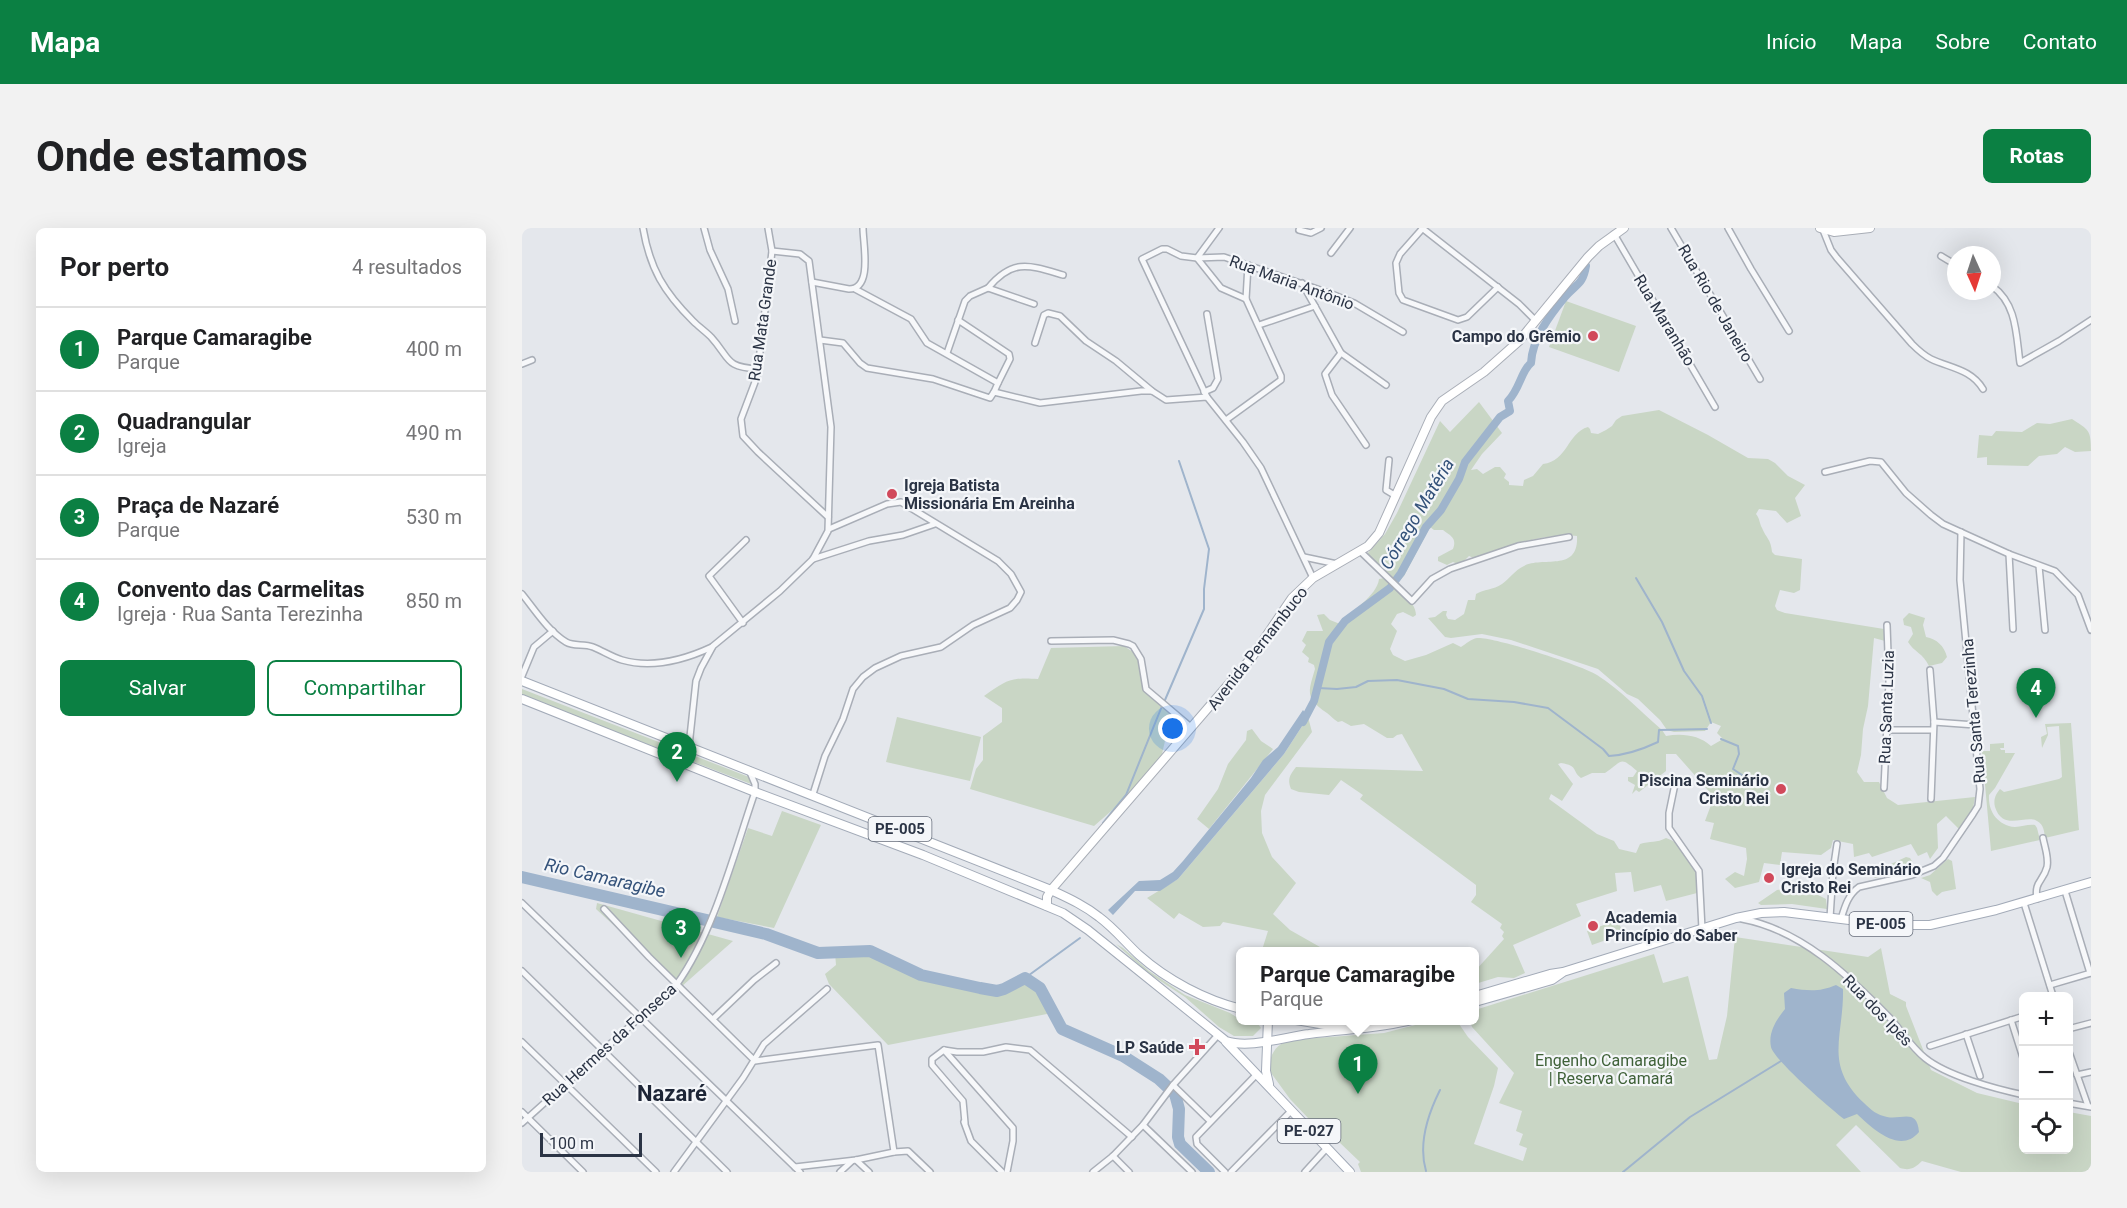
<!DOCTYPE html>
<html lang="pt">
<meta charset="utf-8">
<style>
:root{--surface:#fff;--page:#f2f2f2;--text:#202124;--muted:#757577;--line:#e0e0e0;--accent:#0b8043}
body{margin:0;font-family:Roboto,sans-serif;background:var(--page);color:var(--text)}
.controls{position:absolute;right:18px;bottom:18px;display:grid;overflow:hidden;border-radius:9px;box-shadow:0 6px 24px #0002}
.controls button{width:54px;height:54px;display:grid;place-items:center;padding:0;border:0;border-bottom:2px solid var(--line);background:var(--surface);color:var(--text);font:30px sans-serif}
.compass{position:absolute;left:1425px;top:18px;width:54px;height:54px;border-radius:50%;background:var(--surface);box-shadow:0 6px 24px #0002;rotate:177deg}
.scale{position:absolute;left:18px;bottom:15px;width:102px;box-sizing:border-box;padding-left:6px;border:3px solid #2b3445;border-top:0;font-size:16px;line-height:21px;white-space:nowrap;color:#2b3445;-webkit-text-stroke:4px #f4f6f9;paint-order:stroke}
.you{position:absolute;left:651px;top:501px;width:21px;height:21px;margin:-15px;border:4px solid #fff;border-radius:50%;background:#1a73e8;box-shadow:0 0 0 9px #1a73e833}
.badge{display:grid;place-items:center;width:39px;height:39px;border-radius:50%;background:var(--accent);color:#fff;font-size:20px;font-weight:700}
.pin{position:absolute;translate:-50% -50px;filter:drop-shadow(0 2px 3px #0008)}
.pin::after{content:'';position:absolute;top:32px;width:21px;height:18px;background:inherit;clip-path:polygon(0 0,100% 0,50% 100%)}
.popup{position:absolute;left:714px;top:719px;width:243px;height:78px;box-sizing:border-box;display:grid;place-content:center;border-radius:9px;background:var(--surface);filter:drop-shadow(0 2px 4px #0005);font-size:20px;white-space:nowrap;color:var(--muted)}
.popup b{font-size:22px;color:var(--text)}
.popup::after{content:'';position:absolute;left:50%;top:100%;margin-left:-12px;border:12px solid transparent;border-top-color:var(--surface)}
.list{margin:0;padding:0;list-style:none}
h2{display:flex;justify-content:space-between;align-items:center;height:78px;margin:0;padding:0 24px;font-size:26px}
h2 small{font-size:20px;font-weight:400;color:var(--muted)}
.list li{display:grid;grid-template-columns:39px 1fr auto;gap:18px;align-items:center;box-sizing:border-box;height:84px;padding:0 24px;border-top:2px solid var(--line)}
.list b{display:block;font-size:22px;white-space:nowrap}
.list p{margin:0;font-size:20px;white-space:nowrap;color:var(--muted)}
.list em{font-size:20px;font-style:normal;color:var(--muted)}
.actions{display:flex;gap:12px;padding:18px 24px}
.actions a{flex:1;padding:14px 0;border:2px solid var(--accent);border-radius:9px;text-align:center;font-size:21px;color:var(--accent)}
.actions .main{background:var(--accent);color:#fff}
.icon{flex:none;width:33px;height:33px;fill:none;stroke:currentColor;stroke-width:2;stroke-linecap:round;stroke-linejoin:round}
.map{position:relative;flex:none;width:1569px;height:944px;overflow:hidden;border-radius:9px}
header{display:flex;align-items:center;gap:36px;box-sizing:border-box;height:84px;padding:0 30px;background:var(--accent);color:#fff}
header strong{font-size:28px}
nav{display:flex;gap:33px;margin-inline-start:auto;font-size:21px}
.intro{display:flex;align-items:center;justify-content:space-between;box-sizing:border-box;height:144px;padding:0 36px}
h1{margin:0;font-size:42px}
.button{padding:15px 27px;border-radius:9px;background:var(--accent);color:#fff;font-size:21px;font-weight:700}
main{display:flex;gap:36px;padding:0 36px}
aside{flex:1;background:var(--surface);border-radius:9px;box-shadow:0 6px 24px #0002}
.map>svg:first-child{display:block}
</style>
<header>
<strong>Mapa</strong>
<nav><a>Início</a><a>Mapa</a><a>Sobre</a><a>Contato</a></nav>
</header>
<div class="intro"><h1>Onde estamos</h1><a class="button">Rotas</a></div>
<main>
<aside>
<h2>Por perto<small>4 resultados</small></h2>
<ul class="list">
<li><span class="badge">1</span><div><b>Parque Camaragibe</b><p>Parque</p></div><em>400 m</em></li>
<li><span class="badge">2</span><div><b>Quadrangular</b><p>Igreja</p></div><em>490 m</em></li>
<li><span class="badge">3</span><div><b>Praça de Nazaré</b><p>Parque</p></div><em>530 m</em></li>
<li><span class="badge">4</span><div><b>Convento das Carmelitas</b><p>Igreja · Rua Santa Terezinha</p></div><em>850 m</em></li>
</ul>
<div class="actions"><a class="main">Salvar</a><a>Compartilhar</a></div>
</aside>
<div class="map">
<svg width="1569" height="944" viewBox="0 0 1569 944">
<rect width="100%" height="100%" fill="#e4e7ec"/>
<!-- green -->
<g fill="#c9d6c5">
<path d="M1044,73L1114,98L1097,144L1027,119Z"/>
<path d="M957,174L980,205L960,226L949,242L955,241L961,246L973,239H978L984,246L982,250L987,254V257L1001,258L1002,252L1011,248L1021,236C1046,233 1045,205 1066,199L1068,201L1069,205L1076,206L1084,202L1090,198L1094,192L1100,188L1137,182L1186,207L1226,230L1246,231L1253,235L1266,248L1283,257L1273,270L1279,288L1265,295L1254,283L1237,281L1234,286C1238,291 1237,294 1240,300C1244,310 1249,311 1250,324L1253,327L1280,331L1278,362L1272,365L1258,362L1253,378L1255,382L1263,385L1362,401L1363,413L1352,410L1346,478L1341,501L1339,527L1335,544L1342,554H1357L1365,570L1376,577L1453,569L1451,581L1437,601L1424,588L1415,596L1416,620L1408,631L1405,624L1396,628L1389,616L1350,629L1347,625L1332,629L1331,616L1311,612L1309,620L1299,627L1260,624L1258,637L1242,635L1237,654L1213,660L1203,651L1213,644L1222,648L1225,631L1224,620L1188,611L1192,595L1183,593L1192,569L1154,526H1144V543L1117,564L1114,562L1110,566L1113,557L1106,553V549H1111L1115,543C1097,527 1100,534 1083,545H1070L1059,550C1049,542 1057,538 1039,535L1036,536L1051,556L1040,573L1029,566L1027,571L1075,606L1092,613L1097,621L1114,625L1118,616C1128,613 1135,615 1144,610C1157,614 1174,631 1176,645C1177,651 1176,659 1175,665L1144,673L1139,657L1112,664L1109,644L1093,645L1095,663L1054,676L1059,688L991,717L1003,745L992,750L976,749L953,756V743L982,711L980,708L982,704L978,700L980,696L949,674L954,667V657L838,571L841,567L819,552L807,567L777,564L769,561C765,551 768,547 774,539L901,543L880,506L875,507L871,510H865L842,496L829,498L820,493L816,494C811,491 809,488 805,485C783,470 786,465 793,441L792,437L786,434L787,430L780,424L784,417L780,413L785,403H801L795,387L802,386L808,392L818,396C829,383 855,368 857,351L862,350C872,359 894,372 894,387L891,389L881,384L875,386L869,396L875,403L868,421L871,427L883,433L904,427L931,415L939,419C944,416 949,411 955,410C970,408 1062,438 1075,447C1099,462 1119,484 1140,502L1144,508C1160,505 1177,507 1189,518L1201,511L1195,505L1199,498L1189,494L1183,503L1152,504L1145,502L1138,492L1116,471L1105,466L1076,441L989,412L960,406L929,410L923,409L906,390L913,389L921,383H925L924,387L926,391L933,392L942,386L946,372H953L954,366C962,361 971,362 980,356C987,351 993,342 1002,338C1021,328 1057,345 1055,308C1019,305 988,318 954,331L947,328L938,337L931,334L925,337L916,333V329L931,321C935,310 929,308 921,302H912L908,299L882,348L874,356L845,326L863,306L875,285L918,193L928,204Z"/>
<path d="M1550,191C1567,202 1569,202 1569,223L1553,224L1543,219L1535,226L1517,228L1506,238L1465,237V229L1455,230L1457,207L1470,208L1474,203L1500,204L1515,195L1528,196Z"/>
<path d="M1387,385L1403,390L1401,397L1404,409C1415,411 1422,418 1425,429L1420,435L1407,438C1401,425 1392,424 1386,414L1391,406L1389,399L1382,397L1381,391Z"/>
<path d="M602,418L617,428L620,456L637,476L649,487L640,526L611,564L572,598L448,561L454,541L461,532V508L480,494V480L462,468C485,452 488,449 516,451L529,420Z"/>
<path d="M0,461L227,549L229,556L0,468Z"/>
<path d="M375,489L459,509L448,553L364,534Z"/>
<path d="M786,489L790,504L743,567L739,583L740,605L750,629L774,655L751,686L768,702L805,723L740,722L746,703L701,694L698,698L681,699L657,685L652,691L625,670L656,651L762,526Z"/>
<path d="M1549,495L1557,602L1523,610C1522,603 1522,597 1515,593C1504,586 1481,604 1473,579C1471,571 1474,566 1478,561L1482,564L1537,551L1540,549L1537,498L1525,499L1526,507L1520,520L1519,509L1525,506L1523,496Z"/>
<path d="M730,501L739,513L751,521L687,601L675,591L696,561L706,536L724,512L725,503Z"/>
<path d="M1482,515V520H1478L1479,522H1483V525H1493L1473,560L1467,567C1466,583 1475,597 1493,599C1500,599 1506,596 1513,597L1515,600L1518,612L1469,623L1460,523H1468V516Z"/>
<path d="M260,583L299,597L252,700L195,689L226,600L250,608Z"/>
<path d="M1384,629L1388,630L1391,635V643L1352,650L1356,642Z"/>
<path d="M1426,631L1430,633L1434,661L1420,664L1415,668L1410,663L1408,654L1399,650L1408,647Z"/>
<path d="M1268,660L1271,666L1296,667L1304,671L1305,681L1270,676L1239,677L1236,675L1255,662Z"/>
<path d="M75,675L211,713L159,759L74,681Z"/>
<path d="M1096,692L1101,706L1070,717L1065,703Z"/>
<path d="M1213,709L1346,729L1359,720L1368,766L1384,774V778L1409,842L1455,865L1501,876L1502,922H1546L1547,884L1569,888V944H1439L1400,933C1393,940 1388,943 1378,940L1334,897L1314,917L1339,944H839L836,936L838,934L816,913L804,909L768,871L747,842C748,827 752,818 767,812L862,805L909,793H935L946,809L976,840L972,858L952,916L1001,933L1005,920L997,917L1001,906L994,903L1000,883L977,875L992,845L950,799L948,793L953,792V782L1132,726L1141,755L1166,748L1187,832L1195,831L1205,788Z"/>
<path d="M594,716L601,720L627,743L663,767L708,785L719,792L736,796L739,800L731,808H712L697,799L663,769L626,745Z"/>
<path d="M348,723L399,747L458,760L475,763L482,761L503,750L518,760L530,785L366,817L307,756L303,746L314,737L313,725Z"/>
</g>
<!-- water -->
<g fill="#9fb4cc">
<path d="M781,482L786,489L762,526L656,651L638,663H613L591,687L586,682L617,653L638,652L651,644L661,633L729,550L741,532L756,519Z"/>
<path d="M1314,757L1321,761C1322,809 1301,836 1342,875C1349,882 1355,887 1365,889C1380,892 1395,880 1397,904C1378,927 1350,900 1335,886L1322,891C1309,881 1252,832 1249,819C1246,805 1254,792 1263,781L1262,765L1269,760C1286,763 1298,764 1314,757Z"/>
</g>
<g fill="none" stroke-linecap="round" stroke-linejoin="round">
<!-- stream -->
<g stroke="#9fb4cc" stroke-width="2">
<path d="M227,149L228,145"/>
<path d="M1114,350L1140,394L1162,443L1180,468L1189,495"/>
<path d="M796,460L815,461L834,459L846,453L875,452L922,461L946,471L992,474L1026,480L1081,521L1087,528C1105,527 1119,522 1136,514L1137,502L1185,501"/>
<path d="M643,472L682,381V361L687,321L657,233"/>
<path d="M1199,511L1216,518L1217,526L1211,541L1223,549"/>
<path d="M581,595L604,567L640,478"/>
<path d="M503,750L558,710"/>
<path d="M904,943C896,916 906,886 918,862"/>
<path d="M1101,944L1168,889L1259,833"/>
</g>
<!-- canal -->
<path stroke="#9fb4cc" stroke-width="8" d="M781,494L792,473L807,414L823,393L868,360L879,345L904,299L919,282L937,251L943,234L978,189L988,183L986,173C998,161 999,143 1009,135C1010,111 1028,87 1043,69C1054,56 1061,57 1064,38"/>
<!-- river -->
<path stroke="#9fb4cc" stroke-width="12" d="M0,649L244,706L296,725L348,723L399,747L458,760L475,763L482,761L503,750L518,760L540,801L601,828L637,851L653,866L657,881L656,909L658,916L687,944"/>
<defs>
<g id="street">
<path d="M121,0C128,41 142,64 171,93C177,99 183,103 189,109C209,131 202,139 236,141"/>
<path d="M182,0L188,22L206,61L213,93"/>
<path d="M246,0L250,23L236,141L233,154L219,191L221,208L236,224L306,289"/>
<path d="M697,0L675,30L699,60L724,71"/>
<path d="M900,0L997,76L1014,93"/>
<path d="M1149,0L1238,151"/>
<path d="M1206,0L1229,41L1267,103"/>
<path d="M900,1L878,26L874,35L877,65L881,72L936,92L945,89L976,59"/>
<path d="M777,2L789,5L799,0"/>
<path d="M1301,2L1309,22L1315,30L1390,116C1396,122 1401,127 1409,131C1428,140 1449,141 1461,161"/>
<path d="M1092,6L1193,179"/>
<path d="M809,25L828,0"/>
<path d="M1419,28L1434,37"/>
<path d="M290,54L327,61C351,61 341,16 341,0"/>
<path d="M780,55L819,125L803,146L810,167L844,217"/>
<path d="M1470,58C1495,76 1494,106 1498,135L1537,113L1569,92"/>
<path d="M466,60C491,30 507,37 541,47"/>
<path d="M333,61L389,91L405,115L476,155L472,164"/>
<path d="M436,92L487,126L488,131L476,155"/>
<path d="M737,97L793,78"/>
<path d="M298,112L321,115L338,135L345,140L411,151L468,170L472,164L518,175L619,163H630L644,172L685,169L721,214L739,240L791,350"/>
<path d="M513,115L522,87L526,85L538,88L564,113L594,133L630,163"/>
<path d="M425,125L443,73L448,68L466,60L512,76"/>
<path d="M819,125L864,157"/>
<path d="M0,136L10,132"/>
<path d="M682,164L691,160L696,151L685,86"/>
<path d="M685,169L620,31L640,21H645L659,28L675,30L702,29L807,65L832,75L881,104"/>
<path d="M704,192L759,152V148L724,71L726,37"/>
<path d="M867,232L864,262L874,268"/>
<path d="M1303,244L1348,233L1359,234L1384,265L1409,287L1421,296L1487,326L1533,343L1556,367L1569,402"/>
<path d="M838,323L890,373L910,351L928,341L996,318L1047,309"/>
<path d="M1487,326L1491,401"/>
<path d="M782,329L815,336"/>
<path d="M291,331L347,313L381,307L413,296"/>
<path d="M1517,338L1523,402"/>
<path d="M0,366C13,382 26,403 44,414C52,419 62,415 71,419C81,423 90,429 100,432C131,441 162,432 190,419"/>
<path d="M221,395L187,348L224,312"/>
<path d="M529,413L591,412L607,416L611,418L619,431L624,461L670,500"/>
<path d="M1408,442L1412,494L1409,571"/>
<path d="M0,448L12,419L31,403"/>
<path d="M1412,494L1453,497"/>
<path d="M1363,502H1411"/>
<path d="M167,518L174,453L179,440L191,418L258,363L291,331L306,303L309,199L287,33L278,26L250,23"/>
<path d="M1154,551L1147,585V600L1177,643L1180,701"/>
<path d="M1362,560L1367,454L1365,397"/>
<path d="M291,566L303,528L321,491L331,461L341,449L353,440L379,428L419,419L451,397L488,380L495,372L499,364L489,346L476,333L379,274L365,276L307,301"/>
<path d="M1543,663L1568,745"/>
<path d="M1515,671C1512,653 1521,654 1525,639C1527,630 1523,620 1521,610"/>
<path d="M0,675L278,944"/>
<path d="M1502,675L1531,768"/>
<path d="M82,681L127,729L233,833L356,817L372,924L334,932L273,939"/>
<path d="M1308,690L1311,643L1315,616"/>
<path d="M1220,691C1279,702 1326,747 1367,789C1379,802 1389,819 1403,830C1425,848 1474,861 1502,867"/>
<path d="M1319,691C1323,678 1326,667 1337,659L1390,647L1412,638L1421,630L1451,586L1456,578L1458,561L1438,352L1439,304"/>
<path d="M0,743L205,944"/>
<path d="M1528,757L1569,745"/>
<path d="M192,790L232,752L254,735"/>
<path d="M1489,792L1502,833"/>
<path d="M1546,801L1569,795"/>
<path d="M1444,806L1458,848"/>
<path d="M0,814L134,944"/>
<path d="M1408,818L1502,788"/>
<path d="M1546,821L1566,878"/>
<path d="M422,822L491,900V913L485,944"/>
<path d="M1555,847L1569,844"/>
<path d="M651,857L688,893"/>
<path d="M1546,875L1569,879"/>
<path d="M0,884L61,944"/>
<path d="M442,894L449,913L480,944"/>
<path d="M0,895L155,756C192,704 212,625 233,564V556L227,542"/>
<path d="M443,895L441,873L410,837V831L422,822L435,824H461L484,819L508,822L610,909"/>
<path d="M621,897L670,944"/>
<path d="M372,924L386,923L408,944"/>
<path d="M591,928L607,944"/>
<path d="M334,932L347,944"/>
<path d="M152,944L221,850L242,816L305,761"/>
<path d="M318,944L330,933"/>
<path d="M571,944L591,928L621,897L651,857L696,807"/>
<path d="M703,944L675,916L674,909L735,846"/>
<path d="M709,944L769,883"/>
<path d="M783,944L804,921"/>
</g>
<g id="secondary">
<path d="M1298,0L1312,4L1348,0"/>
<path d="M525,678V669L529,662L730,429L770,370L791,350L846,318L857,305L909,189L920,173L962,144L997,113L1066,29L1077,18L1102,0"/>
</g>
<g id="primary">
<path d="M0,453L529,662C546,670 562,677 577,689C592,700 604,715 617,727C645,752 683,772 719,781"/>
<path d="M0,471L233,564L401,627L541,685L566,702L704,813C727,821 762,809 787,806C822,801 856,801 890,792"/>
<path d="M953,768L1028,746L1041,744L1214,690L1239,685L1262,684L1368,697H1408L1474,682L1569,654"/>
<path d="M953,774L1030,752L1040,745"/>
<path d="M746,792L744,843L747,856"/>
<path d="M774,792L804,797L865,792"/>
<path d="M704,814L828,944"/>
</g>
</defs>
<!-- street casing -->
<use href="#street" stroke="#a9aeb7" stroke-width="8"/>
<!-- secondary casing -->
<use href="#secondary" stroke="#a9aeb7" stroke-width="10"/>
<!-- primary casing -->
<use href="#primary" stroke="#a3abb8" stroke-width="10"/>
<!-- street -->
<use href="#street" stroke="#f7f8fa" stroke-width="5"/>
<!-- secondary -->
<use href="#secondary" stroke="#fff" stroke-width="8"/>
<!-- primary -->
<use href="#primary" stroke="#fff" stroke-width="8"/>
</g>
<!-- markers -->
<g fill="#d1495b" stroke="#f4f6f9" stroke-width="2">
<circle cx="1071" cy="108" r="6"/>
<circle cx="370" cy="266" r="6"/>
<circle cx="1259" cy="561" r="6"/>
<circle cx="1247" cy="650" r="6"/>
<circle cx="1071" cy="698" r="6"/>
<path d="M672 810h6v6h6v6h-6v6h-6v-6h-6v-6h6z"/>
</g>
<g text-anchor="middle" stroke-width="4.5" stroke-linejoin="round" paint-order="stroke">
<!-- shield labels -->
<g fill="#f4f6f9" stroke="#676e7b" stroke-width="1.5">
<rect x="346.5" y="589" width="63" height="24" rx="4.5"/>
<rect x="1327.5" y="684" width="63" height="24" rx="4.5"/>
<rect x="755.5" y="891" width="63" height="24" rx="4.5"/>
</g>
<g font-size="15" font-weight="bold" fill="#2b3445">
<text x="378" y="606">PE-005</text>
<text x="1359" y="701">PE-005</text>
<text x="787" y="908">PE-027</text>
</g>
<!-- street labels -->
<g font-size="16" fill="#2b3445" stroke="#f4f6f9">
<text transform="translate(770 54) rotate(20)" y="6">Rua Maria Antônio</text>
<text transform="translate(1194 75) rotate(60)" y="6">Rua Rio de Janeiro</text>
<text transform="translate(240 92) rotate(-82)" y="6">Rua Mata Grande</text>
<text transform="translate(1143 92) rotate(59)" y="6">Rua Maranhão</text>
<text transform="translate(735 420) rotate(-52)" y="6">Avenida Pernambuco</text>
<text transform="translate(1364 479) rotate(-88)" y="6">Rua Santa Luzia</text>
<text transform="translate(1451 483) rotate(-95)" y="6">Rua Santa Terezinha</text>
<text transform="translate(1356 782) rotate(46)" y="6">Rua dos Ipês</text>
<text transform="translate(87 816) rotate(-42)" y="6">Rua Hermes da Fonseca</text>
</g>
<!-- poi labels -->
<g font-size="16" font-weight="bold" fill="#2b3445" stroke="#f4f6f9" text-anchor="end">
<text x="1059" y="114">Campo do Grêmio</text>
<text x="382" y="263" text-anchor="start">Igreja Batista<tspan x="382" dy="18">Missionária Em Areinha</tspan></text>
<text x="1247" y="558">Piscina Seminário<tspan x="1247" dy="18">Cristo Rei</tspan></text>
<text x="1259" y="647" text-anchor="start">Igreja do Seminário<tspan x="1259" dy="18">Cristo Rei</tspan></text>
<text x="1083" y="695" text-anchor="start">Academia<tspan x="1083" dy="18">Princípio do Saber</tspan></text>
<text x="662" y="825">LP Saúde</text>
</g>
<!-- park labels -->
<g font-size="16" fill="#3f6138" stroke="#f4f6f9">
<text x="1089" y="838">Engenho Camaragibe<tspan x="1089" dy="18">| Reserva Camará</tspan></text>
</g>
<!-- water labels -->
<g font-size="18" font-style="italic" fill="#34527a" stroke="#f4f6f9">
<text transform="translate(895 286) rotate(-59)" y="6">Córrego Matéria</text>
<text transform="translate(83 650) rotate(13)" y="6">Rio Camaragibe</text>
</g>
<!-- district labels -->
<g font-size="22" font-weight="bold" fill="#1d2536" stroke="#f4f6f9">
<text x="150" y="873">Nazaré</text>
</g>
</g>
</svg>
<div class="controls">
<button>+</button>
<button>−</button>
<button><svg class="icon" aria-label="locate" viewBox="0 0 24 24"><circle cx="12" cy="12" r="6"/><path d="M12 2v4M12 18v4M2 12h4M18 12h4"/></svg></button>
</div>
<svg class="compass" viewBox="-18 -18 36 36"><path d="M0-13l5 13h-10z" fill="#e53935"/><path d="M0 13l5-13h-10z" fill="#757577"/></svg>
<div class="scale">100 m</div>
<div class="you"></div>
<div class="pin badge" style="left:836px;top:866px">1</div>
<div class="popup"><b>Parque Camaragibe</b>Parque</div>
<div class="pin badge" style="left:155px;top:554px">2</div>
<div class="pin badge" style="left:159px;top:730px">3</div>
<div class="pin badge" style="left:1514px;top:490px">4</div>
</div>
</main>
